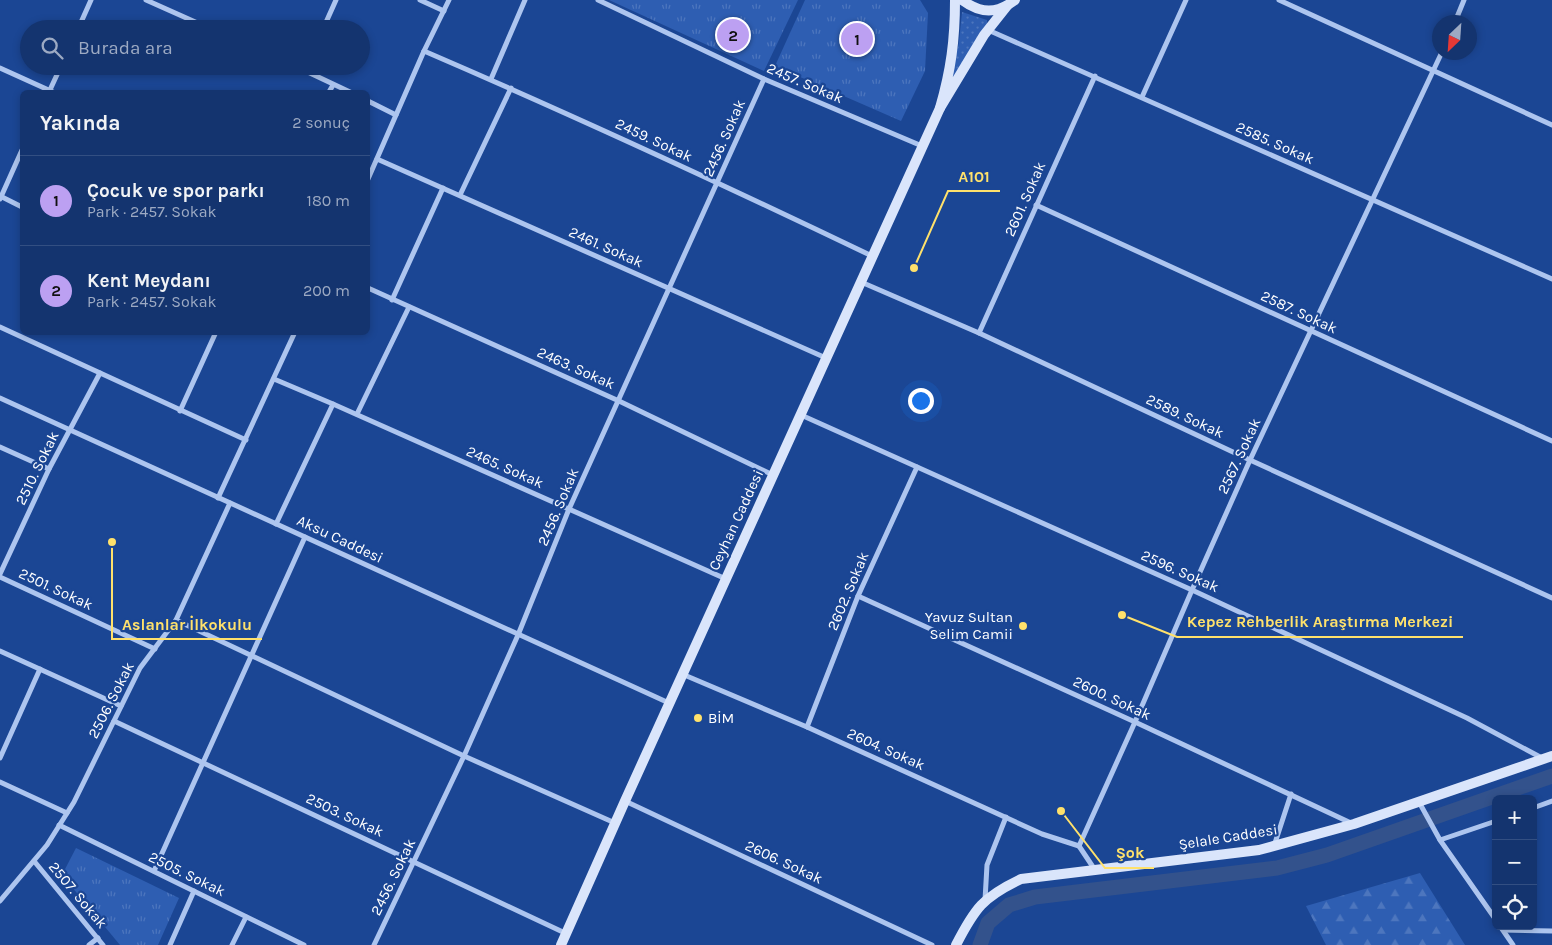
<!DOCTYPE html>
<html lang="tr">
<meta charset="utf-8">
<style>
:root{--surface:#14346f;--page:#213f77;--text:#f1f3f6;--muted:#9daac3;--line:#334f82;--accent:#bca0f2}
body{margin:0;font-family:Karla,sans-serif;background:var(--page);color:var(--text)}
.controls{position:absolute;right:15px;bottom:15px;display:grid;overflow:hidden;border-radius:8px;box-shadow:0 2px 8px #0003}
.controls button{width:45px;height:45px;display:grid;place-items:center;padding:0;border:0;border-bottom:1px solid var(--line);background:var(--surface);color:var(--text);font:25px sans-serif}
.compass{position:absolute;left:1432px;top:15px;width:45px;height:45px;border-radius:50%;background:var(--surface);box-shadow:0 2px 8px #0003;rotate:205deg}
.you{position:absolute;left:920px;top:400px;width:18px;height:18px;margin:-12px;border:4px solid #fff;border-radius:50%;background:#1a73e8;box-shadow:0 0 0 8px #1a73e833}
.badge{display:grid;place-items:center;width:32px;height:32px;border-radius:50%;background:var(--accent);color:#111;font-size:16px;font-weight:700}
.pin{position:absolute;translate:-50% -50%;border:2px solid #fff;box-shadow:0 1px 5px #0006}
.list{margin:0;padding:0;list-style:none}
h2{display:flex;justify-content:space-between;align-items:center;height:65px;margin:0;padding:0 20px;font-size:21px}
h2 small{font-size:16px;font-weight:400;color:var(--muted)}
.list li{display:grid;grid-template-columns:32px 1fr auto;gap:15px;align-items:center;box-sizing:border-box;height:90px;padding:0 20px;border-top:1px solid var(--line)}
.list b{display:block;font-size:19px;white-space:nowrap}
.list p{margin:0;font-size:16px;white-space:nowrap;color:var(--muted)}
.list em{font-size:16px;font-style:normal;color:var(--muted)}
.icon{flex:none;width:28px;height:28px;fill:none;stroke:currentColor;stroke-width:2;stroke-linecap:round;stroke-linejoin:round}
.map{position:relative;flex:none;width:1552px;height:945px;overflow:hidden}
.search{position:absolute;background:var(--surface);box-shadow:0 2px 8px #0003;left:20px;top:20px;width:350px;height:55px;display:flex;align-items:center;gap:12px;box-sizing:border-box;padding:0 18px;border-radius:28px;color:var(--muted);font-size:19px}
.panel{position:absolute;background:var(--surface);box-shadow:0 2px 8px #0003;left:20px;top:90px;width:350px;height:245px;border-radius:8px}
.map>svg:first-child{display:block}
</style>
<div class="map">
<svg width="1552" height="945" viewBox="0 0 1552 945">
<defs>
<pattern id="grass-dots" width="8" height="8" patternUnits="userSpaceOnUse" patternTransform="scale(1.25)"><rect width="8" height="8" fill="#2e5eb2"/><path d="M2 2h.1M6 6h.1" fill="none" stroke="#4d76be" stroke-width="1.8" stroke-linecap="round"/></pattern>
<pattern id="forest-firs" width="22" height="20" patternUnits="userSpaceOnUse" patternTransform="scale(1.25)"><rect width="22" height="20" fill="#2e5eb2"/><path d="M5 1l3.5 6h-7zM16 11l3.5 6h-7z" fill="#4d76be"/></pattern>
<pattern id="park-tufts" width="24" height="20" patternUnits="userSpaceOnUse" patternTransform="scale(1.25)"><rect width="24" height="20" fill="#2e5eb2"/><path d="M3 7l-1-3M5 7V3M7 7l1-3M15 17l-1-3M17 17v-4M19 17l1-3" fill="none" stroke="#4d76be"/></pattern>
</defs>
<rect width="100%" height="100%" fill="#1b4694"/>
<!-- grass -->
<path fill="url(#grass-dots)" d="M962,12L987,20V24L952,83L950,81L959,42Z"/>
<!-- forest -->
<path fill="url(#forest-firs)" d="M1420,873L1465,945H1326L1306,906Z"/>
<!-- park -->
<g fill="url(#park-tufts)">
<path d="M609,0H798L764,71Z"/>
<path d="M805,0H920L928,13L925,71L901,121L775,66Z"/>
<path d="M76,848L179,898L158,945H120L62,875Z"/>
</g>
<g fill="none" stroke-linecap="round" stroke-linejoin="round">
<!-- canal -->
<path stroke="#33528c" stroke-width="15" d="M980,945L988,923L1009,905L1035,897L1277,868L1327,855L1552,776"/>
<!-- street -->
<g stroke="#adc5ef" stroke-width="5">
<path d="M146,0L211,29"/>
<path d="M420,0L444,11"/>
<path d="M598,0L764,79L922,146"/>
<path d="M1279,0L1552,125"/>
<path d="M1455,22L1464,0"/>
<path d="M78,29L91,0"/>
<path d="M323,29L336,0"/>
<path d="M988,30L1552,279"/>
<path d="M424,51C575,116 724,185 872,256"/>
<path d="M295,66L350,92"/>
<path d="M0,68L53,92"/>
<path d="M491,79L525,0"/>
<path d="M49,92L61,66"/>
<path d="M329,92L333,85"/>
<path d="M1142,97L1186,0"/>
<path d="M368,101L396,115"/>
<path d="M377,159L826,358"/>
<path d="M368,179L424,51L449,0"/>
<path d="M460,195L511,88"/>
<path d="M0,196L22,207"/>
<path d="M0,199L22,150"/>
<path d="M1036,205L1552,441"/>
<path d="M861,282L979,333L1250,460L1552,598"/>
<path d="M368,288L619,401L773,475"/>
<path d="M392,300L443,188"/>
<path d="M0,327L246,440"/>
<path d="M979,333L1095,76"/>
<path d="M274,379L333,404L726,579"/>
<path d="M0,398L669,703"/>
<path d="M180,411L216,332"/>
<path d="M357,414L409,307"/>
<path d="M801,415L1192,590L1467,718L1542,758"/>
<path d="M0,447L49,469"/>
<path d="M218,498L295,332"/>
<path d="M276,524L333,404"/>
<path d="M0,574L49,469L100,373"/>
<path d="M0,577L155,649"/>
<path d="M858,596L1135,722L1351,823"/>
<path d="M176,620L464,756L615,823"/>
<path d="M0,651L121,706"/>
<path d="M682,674L807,727L1042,834L1079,846"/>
<path d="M114,721L565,933"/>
<path d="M807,727L858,596L917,467"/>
<path d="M0,758L40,669"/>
<path d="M0,782L67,813"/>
<path d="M625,801L932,945"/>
<path d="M1419,802L1440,840L1496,920"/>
<path d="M1533,808L1552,801"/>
<path d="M59,825L304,945"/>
<path d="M1440,840L1496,821"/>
<path d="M1274,846L1291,794"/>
<path d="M34,861L103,945"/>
<path d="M1095,870L1079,846L1135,722L1192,590L1250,460L1442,52"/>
<path d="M154,871L305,537"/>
<path d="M985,900L987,865L1006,817"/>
<path d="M0,901L47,845L74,802L140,668L176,620L230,503"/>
<path d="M1500,926L1513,945"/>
<path d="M1503,930L1552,931"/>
<path d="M89,945L98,938"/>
<path d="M170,945L194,891"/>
<path d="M232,945L246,917"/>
<path d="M374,945L464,756L518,635L569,509L764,79"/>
</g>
<!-- secondary -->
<g stroke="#dae5fb" stroke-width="10">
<path d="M955,0C955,40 951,70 940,108L984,35L1007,6"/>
<path d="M962,0C981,14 997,14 1015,0"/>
<path d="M561,945L625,801L940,108"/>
<path d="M956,945C975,908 983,897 1021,879L1259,850L1354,824L1552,756"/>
</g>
</g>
<!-- markers -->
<g fill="#ffe16b" stroke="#1b4694" stroke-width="2">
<circle cx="1023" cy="626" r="5"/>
<circle cx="698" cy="718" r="5"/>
</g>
<g text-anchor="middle" stroke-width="4.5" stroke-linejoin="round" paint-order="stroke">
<!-- street labels -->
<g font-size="15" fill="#fff" stroke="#1b4694">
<text transform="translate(805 83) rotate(23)" y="5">2457. Sokak</text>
<text transform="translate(724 138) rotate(-66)" y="5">2456. Sokak</text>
<text transform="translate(654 140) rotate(25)" y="5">2459. Sokak</text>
<text transform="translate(1275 143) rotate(24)" y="5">2585. Sokak</text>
<text transform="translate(1025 199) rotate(-66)" y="5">2601. Sokak</text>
<text transform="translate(606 247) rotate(24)" y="5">2461. Sokak</text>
<text transform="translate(1299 312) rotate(25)" y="5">2587. Sokak</text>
<text transform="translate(576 368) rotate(24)" y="5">2463. Sokak</text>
<text transform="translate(1185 416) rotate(25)" y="5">2589. Sokak</text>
<text transform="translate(1239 456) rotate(-65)" y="5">2567. Sokak</text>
<text transform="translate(505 467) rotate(24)" y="5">2465. Sokak</text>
<text transform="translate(37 468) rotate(-64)" y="5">2510. Sokak</text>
<text transform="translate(558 507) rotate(-67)" y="5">2456. Sokak</text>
<text transform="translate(736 520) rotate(-65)" y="5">Ceyhan Caddesi</text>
<text transform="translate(340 539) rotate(25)" y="5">Aksu Caddesi</text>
<text transform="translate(1180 571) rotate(24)" y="5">2596. Sokak</text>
<text transform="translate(56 589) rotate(25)" y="5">2501. Sokak</text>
<text transform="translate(848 591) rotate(-67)" y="5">2602. Sokak</text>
<text transform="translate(1112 698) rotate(25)" y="5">2600. Sokak</text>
<text transform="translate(111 700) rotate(-63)" y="5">2506. Sokak</text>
<text transform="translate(886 749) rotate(24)" y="5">2604. Sokak</text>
<text transform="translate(345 815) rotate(25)" y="5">2503. Sokak</text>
<text transform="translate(1228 837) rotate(-9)" y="5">Şelale Caddesi</text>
<text transform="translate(784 862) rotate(25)" y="5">2606. Sokak</text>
<text transform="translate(187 874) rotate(26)" y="5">2505. Sokak</text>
<text transform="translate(393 877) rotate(-64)" y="5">2456. Sokak</text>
<text transform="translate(78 895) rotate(50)" y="5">2507. Sokak</text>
</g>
<!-- poi labels -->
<g font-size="15" fill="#fff" stroke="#1b4694" text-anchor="end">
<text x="1013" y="622">Yavuz Sultan<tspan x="1013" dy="17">Selim Camii</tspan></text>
<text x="708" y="723" text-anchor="start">BİM</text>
</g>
</g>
<!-- callouts -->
<path fill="none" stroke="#ffe16b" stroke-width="2" d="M914 268L948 191H1000M1122 615L1177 637H1463M112 542L112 639H262M1061 811L1105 868H1154"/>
<g fill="#ffe16b" stroke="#1b4694" stroke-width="2">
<circle cx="914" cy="268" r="5"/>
<circle cx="1122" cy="615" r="5"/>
<circle cx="112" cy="542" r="5"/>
<circle cx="1061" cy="811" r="5"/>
</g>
<g font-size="16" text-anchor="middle" font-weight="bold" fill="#ffe16b" stroke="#1b4694" stroke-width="4.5" stroke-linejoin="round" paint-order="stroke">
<text x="974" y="182">A101</text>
<text x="1320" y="627">Kepez Rehberlik Araştırma Merkezi</text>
<text x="187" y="630">Aslanlar İlkokulu</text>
<text x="1130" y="858">Şok</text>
</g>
</svg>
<div class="controls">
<button>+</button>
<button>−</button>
<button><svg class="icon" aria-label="locate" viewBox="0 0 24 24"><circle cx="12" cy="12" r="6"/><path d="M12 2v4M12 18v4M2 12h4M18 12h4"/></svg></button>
</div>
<svg class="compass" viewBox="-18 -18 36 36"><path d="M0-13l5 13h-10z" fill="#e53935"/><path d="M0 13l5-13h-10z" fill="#9daac3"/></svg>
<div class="you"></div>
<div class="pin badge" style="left:857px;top:39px">1</div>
<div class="pin badge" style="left:733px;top:35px">2</div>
<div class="search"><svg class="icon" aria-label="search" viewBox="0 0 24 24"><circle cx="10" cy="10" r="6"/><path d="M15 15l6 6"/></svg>Burada ara</div>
<section class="panel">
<h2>Yakında<small>2 sonuç</small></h2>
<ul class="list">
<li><span class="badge">1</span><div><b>Çocuk ve spor parkı</b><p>Park · 2457. Sokak</p></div><em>180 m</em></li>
<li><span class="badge">2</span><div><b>Kent Meydanı</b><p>Park · 2457. Sokak</p></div><em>200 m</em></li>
</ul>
</section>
</div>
